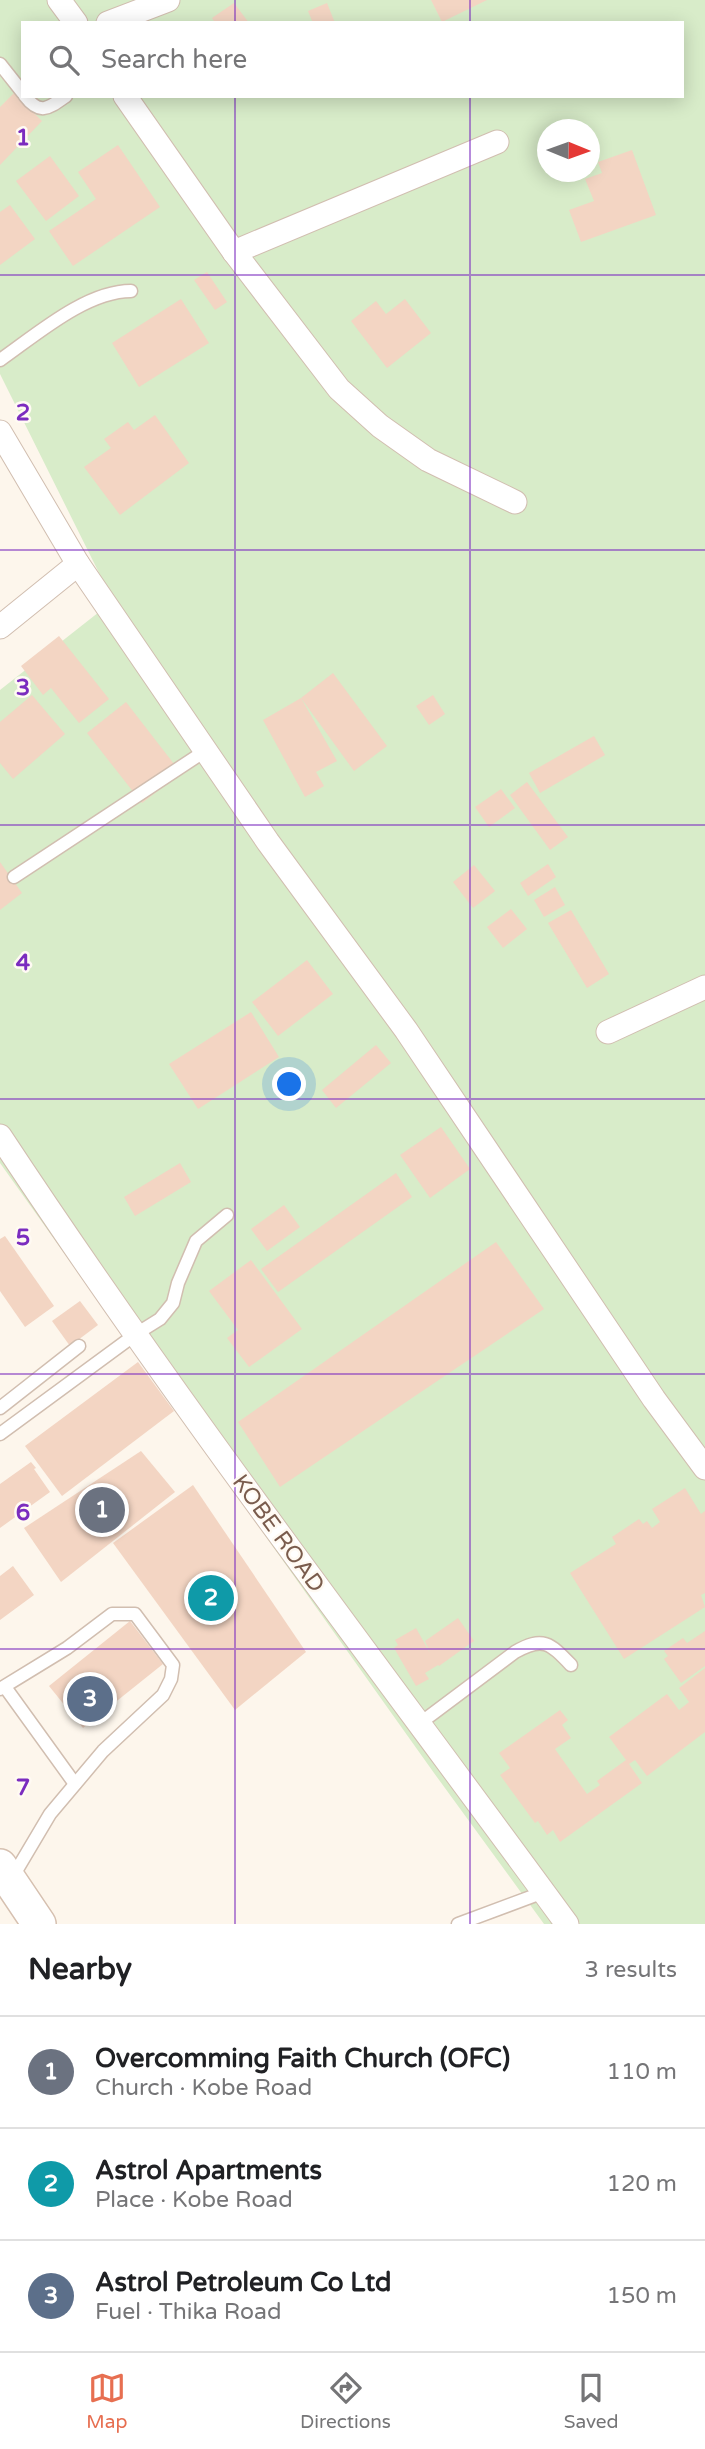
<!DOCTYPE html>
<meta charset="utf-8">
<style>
:root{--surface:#fff;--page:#f6f6f6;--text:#202124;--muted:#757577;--line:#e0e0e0;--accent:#e76f51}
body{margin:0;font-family:"Varela Round",sans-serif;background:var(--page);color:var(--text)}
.compass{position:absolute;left:537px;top:119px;width:63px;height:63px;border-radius:50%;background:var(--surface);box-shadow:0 4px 18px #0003;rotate:91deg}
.you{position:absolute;left:290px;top:1085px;width:24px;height:24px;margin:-18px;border:5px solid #fff;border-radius:50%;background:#1a73e8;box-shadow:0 0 0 10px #1a73e833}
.badge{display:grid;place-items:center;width:46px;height:46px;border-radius:50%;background:var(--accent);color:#fff;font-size:23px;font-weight:700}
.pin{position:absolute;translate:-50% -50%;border:4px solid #fff;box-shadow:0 2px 7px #0006}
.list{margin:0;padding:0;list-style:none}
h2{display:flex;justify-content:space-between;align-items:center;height:91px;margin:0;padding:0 28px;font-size:30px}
h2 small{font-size:23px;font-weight:400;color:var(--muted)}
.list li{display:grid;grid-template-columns:46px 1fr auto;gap:21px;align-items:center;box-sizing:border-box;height:112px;padding:0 28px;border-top:2px solid var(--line)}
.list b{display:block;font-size:26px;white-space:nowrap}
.list p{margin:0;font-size:23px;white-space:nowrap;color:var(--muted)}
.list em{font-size:23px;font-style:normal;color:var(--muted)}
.icon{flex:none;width:38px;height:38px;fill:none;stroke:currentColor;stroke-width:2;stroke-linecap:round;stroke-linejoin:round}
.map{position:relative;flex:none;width:705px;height:1924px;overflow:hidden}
.search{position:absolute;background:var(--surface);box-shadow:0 4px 18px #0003;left:21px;right:21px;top:21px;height:77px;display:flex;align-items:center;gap:18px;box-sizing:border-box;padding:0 24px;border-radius:0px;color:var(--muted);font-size:26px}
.sheet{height:427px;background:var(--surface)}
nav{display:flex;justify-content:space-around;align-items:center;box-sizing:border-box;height:98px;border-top:2px solid var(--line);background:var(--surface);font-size:19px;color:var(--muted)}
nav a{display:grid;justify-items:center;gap:4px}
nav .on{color:var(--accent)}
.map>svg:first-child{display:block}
</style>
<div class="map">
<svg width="705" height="1924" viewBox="0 0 705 1924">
<rect width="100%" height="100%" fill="#fdf6ec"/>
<!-- green -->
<path fill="#d8ecc9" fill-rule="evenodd" d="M0,0H705V1924H544L434,1773L0,1163V690L113,601L0,374ZM23,23H682V96H23ZM548,130H590V172H548Z"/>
<!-- building -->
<g fill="#f3d5c3">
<path d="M431,0H487L442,22Z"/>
<path d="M234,3L249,23H215L212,18Z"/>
<path d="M327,3L335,23H313L308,11Z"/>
<path d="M14,93L42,121L0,165V107Z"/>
<path d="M118,145L160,207L73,266L49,231L96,199L78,172Z"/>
<path d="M632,150L656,215L581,242L569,210L594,201L585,179L602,173L598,162Z"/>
<path d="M50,156L79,196L46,221L16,181Z"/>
<path d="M10,205L35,239L0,265V212Z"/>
<path d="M207,272L227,302L215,310L194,280Z"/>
<path d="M181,299L209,343L139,387L112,343Z"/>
<path d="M405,299L431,333L387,368L351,321L376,301L386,314Z"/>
<path d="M155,415L189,463L120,515L84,467L111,448L104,439L128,422L134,430Z"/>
<path d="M59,636L109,699L79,723L51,688L43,695L21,666Z"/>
<path d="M333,673L387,746L354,771L301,698Z"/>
<path d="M32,695L65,734L13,779L0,763V722Z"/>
<path d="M433,695L445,714L429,725L416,706Z"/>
<path d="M301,698L337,761L316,772L324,786L305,797L263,720Z"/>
<path d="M126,702L181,773L142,803L87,733Z"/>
<path d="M594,736L605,755L540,793L529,773Z"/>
<path d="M527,782L568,837L550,850L510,795Z"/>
<path d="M501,789L515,808L489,827L475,807Z"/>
<path d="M0,862L22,893L0,910Z"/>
<path d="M548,864L556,877L528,896L520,883Z"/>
<path d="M474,865L495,891L473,908L453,882Z"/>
<path d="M555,887L565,905L544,917L534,900Z"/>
<path d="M511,909L527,929L503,948L487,927Z"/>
<path d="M571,910L609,974L587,988L548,923Z"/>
<path d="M307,960L333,994L278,1036L252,1002Z"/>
<path d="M251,1012L279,1057L198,1109L169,1064Z"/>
<path d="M376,1045L391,1063L336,1108L322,1090Z"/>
<path d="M441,1127L470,1169L430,1198L400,1155Z"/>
<path d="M180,1163L191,1182L135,1216L124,1197Z"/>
<path d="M396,1173L412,1197L278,1292L261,1269Z"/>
<path d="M284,1205L300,1227L267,1251L251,1229Z"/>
<path d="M5,1236L54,1306L25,1327L0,1291V1239Z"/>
<path d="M496,1242L544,1309L280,1487L238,1422Z"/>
<path d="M251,1260L302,1329L249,1367L227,1338L238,1330L209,1291Z"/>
<path d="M80,1301L98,1325L70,1346L52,1321Z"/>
<path d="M138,1362L174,1411L62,1496L25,1446Z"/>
<path d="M141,1451L175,1492L61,1582L24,1528Z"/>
<path d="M31,1462L36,1468L34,1469L50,1492L0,1528V1484Z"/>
<path d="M193,1485L306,1652L235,1710L113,1543Z"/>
<path d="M685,1488L701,1514L705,1511V1593L701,1595L705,1607L624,1659L570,1573L616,1544L612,1537L639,1519L643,1524L647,1521L652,1528L660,1522L652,1509Z"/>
<path d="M13,1566L34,1595L0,1620V1576Z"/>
<path d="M458,1618L474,1641L439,1666L438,1665L425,1673L429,1679L416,1686L394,1648L398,1645L395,1640L416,1628L430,1653L425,1641Z"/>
<path d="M130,1621L163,1664L83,1728L49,1686Z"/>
<path d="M705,1631V1666L681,1683L664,1659L668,1656L664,1651L683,1638L687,1643Z"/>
<path d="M705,1668V1732L647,1776L635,1760L629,1764L642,1783L560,1842L553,1830L547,1835L538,1821L535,1823L500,1775L510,1768L499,1753L560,1710L568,1720L562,1725L571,1738L555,1749L587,1794L600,1785L597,1781L626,1760L609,1737L667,1694L679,1710L689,1702L679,1688Z"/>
</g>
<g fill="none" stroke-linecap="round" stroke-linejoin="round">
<defs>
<g id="service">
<path d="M0,64L23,93"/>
<path d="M25,96C40,116 49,108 66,96"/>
<path d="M0,360C36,335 86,291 131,291"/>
<path d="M14,877L205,751"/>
<path d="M0,1408L79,1346"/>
<path d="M0,1434L136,1334L160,1319L173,1303L178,1283L196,1241L227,1215"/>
<path d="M5,1687L75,1784"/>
<path d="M0,1689L67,1648L112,1614H135L173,1665L171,1679L163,1695L103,1751L50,1814L12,1878"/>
<path d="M419,1724L515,1652C543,1636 550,1643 571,1665"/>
<path d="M458,1924L544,1892"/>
</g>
<g id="minor">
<path d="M59,0L76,23"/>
<path d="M108,23L168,0"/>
<path d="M125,96L234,252L339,389L380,426L428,460L515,502"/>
<path d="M234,252L497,142"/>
<path d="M0,432L78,564L0,627"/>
<path d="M78,564L268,842L406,1030L654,1399L705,1468"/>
<path d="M608,1032L705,987"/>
<path d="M0,1136C178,1406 376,1663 567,1924"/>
</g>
<path id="secondary" d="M0,1866L39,1924"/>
</defs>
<!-- service casing -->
<use href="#service" stroke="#d1beb0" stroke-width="15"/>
<!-- minor casing -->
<use href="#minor" stroke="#d1beb0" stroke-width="25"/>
<!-- secondary casing -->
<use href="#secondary" stroke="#d6c0b0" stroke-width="36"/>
<!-- service -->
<use href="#service" stroke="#fff" stroke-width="12"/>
<!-- minor -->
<use href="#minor" stroke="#fff" stroke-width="23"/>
<!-- secondary -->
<use href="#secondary" stroke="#fff" stroke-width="33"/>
</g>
<!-- grid -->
<path fill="none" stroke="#7b2cbf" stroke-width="2" stroke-opacity="0.55" d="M235,0V23M470,0V23M235,96V1924M470,96V1924M0,275H705M0,550H705M0,825H705M0,1099H705M0,1374H705M0,1649H705"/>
<g text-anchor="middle" stroke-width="5" stroke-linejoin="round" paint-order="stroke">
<!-- street labels -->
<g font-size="23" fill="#7a5c4d" stroke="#fffaf3">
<text transform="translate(279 1533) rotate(54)" y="8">KOBE ROAD</text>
</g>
</g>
<g font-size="23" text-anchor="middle" font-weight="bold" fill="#7b2cbf" stroke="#fffaf3" stroke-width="5" stroke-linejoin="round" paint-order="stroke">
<text x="23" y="145">1</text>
<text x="23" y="420">2</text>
<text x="23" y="695">3</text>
<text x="23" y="970">4</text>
<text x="23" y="1245">5</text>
<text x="23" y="1520">6</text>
<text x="23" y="1795">7</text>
</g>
</svg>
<svg class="compass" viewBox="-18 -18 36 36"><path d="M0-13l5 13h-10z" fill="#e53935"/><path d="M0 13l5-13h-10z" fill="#757577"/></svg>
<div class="you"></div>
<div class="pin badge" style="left:102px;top:1510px;background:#6b7280">1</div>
<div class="pin badge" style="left:211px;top:1598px;background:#0f9aa8">2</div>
<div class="pin badge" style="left:90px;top:1699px;background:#5c6f8a">3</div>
<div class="search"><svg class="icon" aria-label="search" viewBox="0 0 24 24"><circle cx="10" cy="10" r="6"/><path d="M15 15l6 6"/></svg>Search here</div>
</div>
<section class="sheet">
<h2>Nearby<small>3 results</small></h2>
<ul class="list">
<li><span class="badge" style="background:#6b7280">1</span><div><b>Overcomming Faith Church (OFC)</b><p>Church · Kobe Road</p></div><em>110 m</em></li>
<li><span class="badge" style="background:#0f9aa8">2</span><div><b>Astrol Apartments</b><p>Place · Kobe Road</p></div><em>120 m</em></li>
<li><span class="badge" style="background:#5c6f8a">3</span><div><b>Astrol Petroleum Co Ltd</b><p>Fuel · Thika Road</p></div><em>150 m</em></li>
</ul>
</section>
<nav>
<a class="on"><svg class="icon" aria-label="map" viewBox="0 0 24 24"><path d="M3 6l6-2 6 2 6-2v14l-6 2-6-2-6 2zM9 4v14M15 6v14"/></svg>Map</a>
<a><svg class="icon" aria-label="directions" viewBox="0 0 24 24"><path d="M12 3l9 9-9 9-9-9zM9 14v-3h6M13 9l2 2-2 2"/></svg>Directions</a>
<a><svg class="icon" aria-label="saved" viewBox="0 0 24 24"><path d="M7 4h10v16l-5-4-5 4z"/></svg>Saved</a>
</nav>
